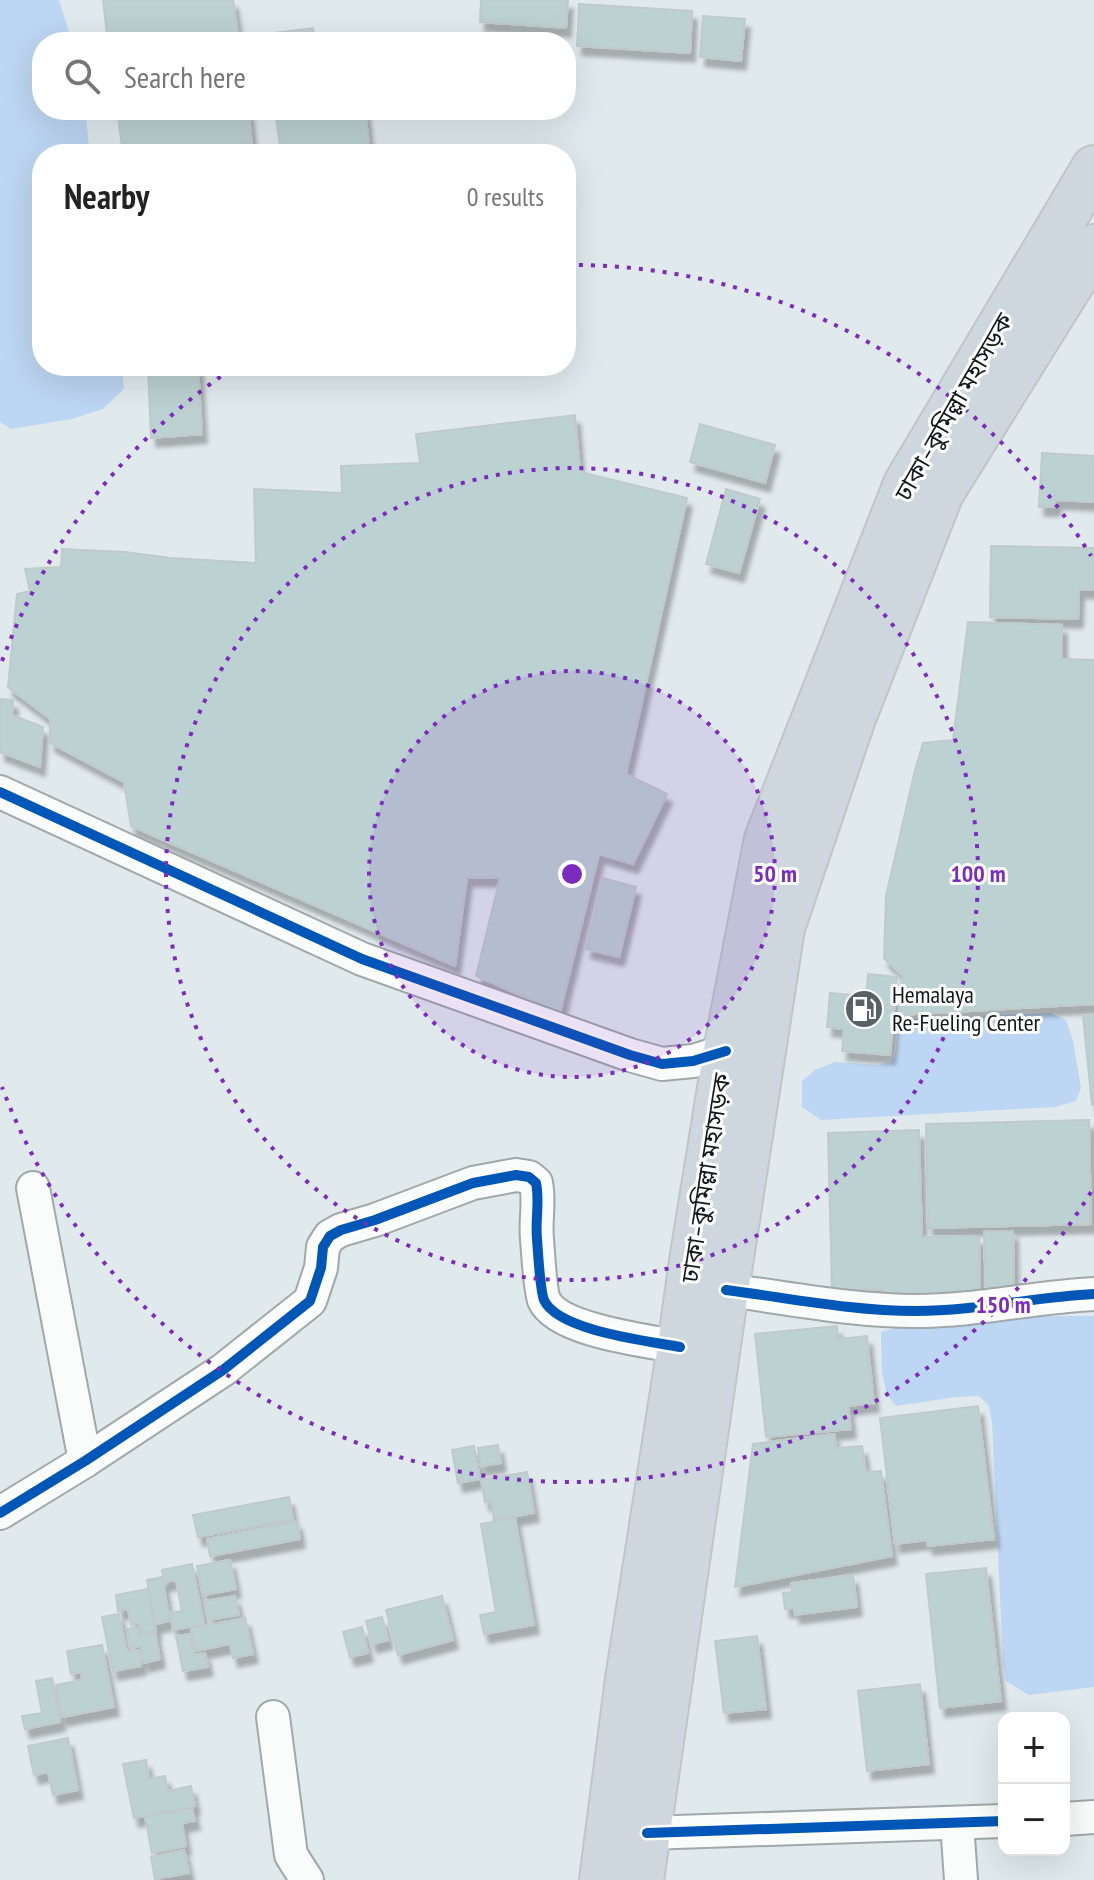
<!DOCTYPE html>
<meta charset="utf-8">
<style>
:root{--surface:#fff;--page:#f6f6f6;--text:#222;--muted:#767676;--line:#e0e0e0}
body{margin:0;font-family:"PT Sans Narrow","Noto Sans Bengali",sans-serif;background:var(--page);color:var(--text)}
.controls{position:absolute;right:24px;bottom:24px;display:grid;overflow:hidden;border-radius:16px;box-shadow:0 8px 32px #0002}
.controls button{width:72px;height:72px;display:grid;place-items:center;padding:0;border:0;border-bottom:2px solid var(--line);background:var(--surface);color:var(--text);font:40px sans-serif}
.list{margin:0;padding:0;list-style:none}
h2{display:flex;justify-content:space-between;align-items:center;height:104px;margin:0;padding:0 32px;font-size:34px}
h2 small{font-size:26px;font-weight:400;color:var(--muted)}
.icon{flex:none;width:44px;height:44px;fill:none;stroke:currentColor;stroke-width:2;stroke-linecap:round;stroke-linejoin:round}
.map{position:relative;flex:none;width:1094px;height:1880px;overflow:hidden}
.search{position:absolute;background:var(--surface);box-shadow:0 8px 32px #0002;left:32px;top:32px;width:544px;height:88px;display:flex;align-items:center;gap:20px;box-sizing:border-box;padding:0 28px;border-radius:32px;color:var(--muted);font-size:30px}
.panel{position:absolute;background:var(--surface);box-shadow:0 8px 32px #0002;left:32px;top:144px;width:544px;height:232px;border-radius:32px}
.map>svg:first-child{display:block}
</style>
<div class="map">
<svg width="1094" height="1880" viewBox="0 0 1094 1880">
<defs>
<filter id="shadow"><feDropShadow dx="5" dy="9" stdDeviation="2" flood-color="#0004"/></filter>
</defs>
<rect width="100%" height="100%" fill="#e0eaed"/>
<!-- water -->
<g fill="#bdd6f3">
<path d="M0,0H59L72,42H42V110H85L90,154H42V366H122L124,389L103,409L72,419L11,429L0,422Z"/>
<path d="M1051,1013L1066,1020L1073,1041L1081,1088L1076,1101L1055,1107L821,1120L802,1107V1081L815,1070L835,1062L878,1065L892,1062L895,1055L899,1022L905,1019Z"/>
<path d="M1031,1316H1094V1687L1029,1695L1006,1681L1003,1663L992,1423L989,1406L979,1396L956,1397L896,1406L887,1395L882,1373L881,1332C927,1318 983,1320 1031,1316Z"/>
</g>
<!-- building -->
<g fill="#bcd1d2" stroke="#c1cacb" stroke-width="2" filter="url(#shadow)">
<path d="M103,0H233L239,42H108Z"/>
<path d="M481,0H568L566,28L480,22Z"/>
<path d="M579,4L692,11L690,53L577,46Z"/>
<path d="M703,16L745,19L741,61L700,57Z"/>
<path d="M313,28L315,42H266L265,34Z"/>
<path d="M117,110H248L252,143L164,154H123Z"/>
<path d="M275,110H365L370,154H281Z"/>
<path d="M148,366H198L202,434L151,438Z"/>
<path d="M575,415L580,472L687,498L626,774L667,794L633,864L599,854L560,1012L476,976L500,878L467,877L455,966L131,826L124,782L50,743V719L8,687L17,594L30,591L25,569L61,567L62,549L125,552L171,558L256,563L254,489L342,493L341,466L420,463L416,434Z"/>
<path d="M700,424L775,445L765,483L690,462Z"/>
<path d="M1042,453L1094,456V502L1056,500L1055,507H1039Z"/>
<path d="M726,489L760,499L739,573L706,564Z"/>
<path d="M991,546L1094,548V590L1079,589L1078,619L990,617Z"/>
<path d="M968,622L1062,625V659L1094,660V1004L899,1015L903,976L884,958L886,896L915,770L923,743L953,740Z"/>
<path d="M0,699L13,700L12,715L43,727L40,767L0,752Z"/>
<path d="M603,878L636,887L619,957L586,949Z"/>
<path d="M868,974L897,977L890,1055L842,1051L844,1029L827,1027L830,993L866,996Z"/>
<path d="M1094,1015V1105H1092L1083,1016Z"/>
<path d="M1089,1120L1091,1224L928,1228L926,1124Z"/>
<path d="M919,1130L922,1237L979,1236L980,1301L884,1303L883,1289L832,1291L828,1133Z"/>
<path d="M1013,1231L1014,1292L986,1293L984,1232Z"/>
<path d="M837,1326L838,1339L867,1336L874,1403L848,1406L851,1429L766,1437L755,1334Z"/>
<path d="M978,1406L994,1539L928,1546L927,1540L895,1544L880,1418Z"/>
<path d="M834,1434L836,1448L862,1446L866,1472L881,1471L892,1556L735,1587L753,1444Z"/>
<path d="M498,1445L501,1463L481,1466L478,1448Z"/>
<path d="M474,1446L480,1479L458,1483L452,1450Z"/>
<path d="M527,1472L534,1513L494,1520L491,1501L485,1502L481,1480Z"/>
<path d="M289,1497L293,1519L198,1537L193,1515Z"/>
<path d="M515,1518L534,1625L484,1634L480,1615L496,1612L481,1524Z"/>
<path d="M297,1521L300,1539L210,1556L207,1539Z"/>
<path d="M230,1560L236,1589L203,1595L197,1566Z"/>
<path d="M192,1564L204,1624L173,1630L170,1613L182,1611L176,1580L164,1582L162,1570Z"/>
<path d="M986,1568L1001,1701L940,1708L926,1574Z"/>
<path d="M853,1575L857,1607L795,1615L794,1608L785,1609L783,1593L792,1592L791,1583Z"/>
<path d="M162,1577L170,1621L155,1624L147,1580Z"/>
<path d="M148,1589L156,1631L141,1633L139,1623L131,1625L128,1609L118,1611L116,1595Z"/>
<path d="M235,1596L239,1615L209,1620L205,1601Z"/>
<path d="M442,1596L453,1640L398,1655L386,1610Z"/>
<path d="M119,1614L127,1652L139,1650L141,1666L113,1671L102,1617Z"/>
<path d="M382,1617L388,1640L372,1644L366,1621Z"/>
<path d="M245,1618L253,1654L233,1658L230,1644L195,1651L191,1628Z"/>
<path d="M139,1627L140,1636L155,1632L160,1659L144,1663L140,1646L130,1648L127,1629Z"/>
<path d="M362,1627L368,1653L350,1657L343,1632Z"/>
<path d="M190,1634L194,1655L205,1653L208,1667L183,1671L176,1636Z"/>
<path d="M757,1636L766,1709L724,1713L715,1641Z"/>
<path d="M102,1645L114,1707L62,1717L56,1685L82,1680L81,1672L71,1674L67,1651Z"/>
<path d="M52,1678L60,1722L25,1729L22,1716L42,1713L36,1681Z"/>
<path d="M920,1684L929,1764L867,1771L858,1691Z"/>
<path d="M68,1738L78,1790L53,1795L48,1772L34,1775L28,1746Z"/>
<path d="M146,1760L149,1779L165,1776L168,1791L191,1786L195,1806L134,1818L123,1764Z"/>
<path d="M192,1808L195,1821L182,1823L186,1846L152,1853L145,1817Z"/>
<path d="M184,1850L189,1873L155,1879L151,1857Z"/>
</g>
<g fill="none" stroke-linecap="round" stroke-linejoin="round">
<defs>
<g id="minor">
<path d="M0,792L362,959L630,1055L662,1064L693,1061L726,1051"/>
<path d="M33,1188L85,1461"/>
<path d="M726,1290C789,1298 852,1311 916,1311C976,1311 1034,1297 1094,1294"/>
<path d="M0,1513L85,1461L223,1370L310,1301L321,1268L323,1247L330,1236L341,1230L375,1220L473,1183L516,1175L529,1177L536,1183C540,1202 535,1220 537,1239C538,1251 540,1290 544,1300C558,1331 649,1341 680,1347"/>
<path d="M273,1717L291,1855L307,1880"/>
<path d="M1064,1819L1094,1817"/>
<path d="M957,1823L961,1880"/>
<path d="M647,1833L1004,1821"/>
</g>
<g id="highway">
<path d="M602,1880L628,1679L680,1347L692,1261L726,1051L767,839L906,484L1094,168"/>
<path d="M641,1880L726,1290L782,928L852,721L941,493L1094,247"/>
</g>
</defs>
<!-- minor casing -->
<use href="#minor" stroke="#a0a8aa" stroke-width="36"/>
<!-- highway casing -->
<use href="#highway" stroke="#c0c5c6" stroke-width="48"/>
<!-- minor -->
<use href="#minor" stroke="#fafcfc" stroke-width="32"/>
<!-- highway -->
<use href="#highway" stroke="#cdd7dd" stroke-width="44"/>
<defs>
<g id="cycleway">
<path d="M0,792L362,959L630,1055L662,1064L693,1061L726,1051"/>
<path d="M726,1290C789,1298 852,1311 916,1311C976,1311 1034,1297 1094,1294"/>
<path d="M0,1513L85,1461L223,1370L310,1301L321,1268L323,1247L330,1236L341,1230L375,1220L473,1183L516,1175L529,1177L536,1183C540,1202 535,1220 537,1239C538,1251 540,1290 544,1300C558,1331 649,1341 680,1347"/>
<path d="M647,1833L1004,1821"/>
</g>
</defs>
<!-- cycleway casing -->
<use href="#cycleway" stroke="#fff" stroke-width="15"/>
<!-- cycleway -->
<use href="#cycleway" stroke="#0057b8" stroke-width="10"/>
</g>
<!-- distance rings -->
<circle cx="572" cy="874" r="203" fill="#7b2cbf" fill-opacity=".12"/>
<g fill="none" stroke="#7b2cbf" stroke-width="4" stroke-dasharray="4 8">
<circle cx="572" cy="874" r="203"/>
<circle cx="572" cy="874" r="406"/>
<path d="M1091 1192A609 609 0 0 1 2 1087M2 661A609 609 0 0 1 236 366M567 265A609 609 0 0 1 1091 556"/>
</g>
<!-- icons -->
<defs>
<symbol id="fuel-disc" viewBox="-11 -11 22 22"><circle r="9.5" fill="#596264" stroke="#fff"/><path d="M-5.5-6h7V0h2V4h1.3V-2.5L3-4.5l.8-.8L6-3V5H2.5V1h-1V6h-7ZM-4.2-4.7v3.2H.2V-4.7Z" fill="#fff"/></symbol>
</defs>
<g fill-rule="evenodd">
<use href="#fuel-disc" x="842" y="987" width="44" height="44"/>
</g>
<g text-anchor="middle" stroke-width="6" stroke-linejoin="round" paint-order="stroke">
<!-- street labels -->
<g font-size="24" fill="#11181a" stroke="#fff">
<text transform="translate(954 407) rotate(-60)" y="8">ঢাকা–কুমিল্লা মহাসড়ক</text>
<text transform="translate(706 1178) rotate(-81)" y="8">ঢাকা–কুমিল্লা মহাসড়ক</text>
</g>
<!-- poi labels -->
<g font-size="24" fill="#11181a" stroke="#fff" text-anchor="start">
<text x="892" y="1003">Hemalaya<tspan x="892" dy="28">Re-Fueling Center</tspan></text>
</g>
</g>
<circle cx="572" cy="874" r="12" fill="#7b2cbf" stroke="#fff" stroke-width="4"/>
<g font-size="24" text-anchor="middle" font-weight="bold" fill="#7b2cbf" stroke="#fff" stroke-width="6" stroke-linejoin="round" paint-order="stroke">
<text x="775" y="882">50 m</text>
<text x="978" y="882">100 m</text>
<text x="1003" y="1313">150 m</text>
</g>
</svg>
<div class="controls">
<button>+</button>
<button>−</button>
</div>
<div class="search"><svg class="icon" aria-label="search" viewBox="0 0 24 24"><circle cx="10" cy="10" r="6"/><path d="M15 15l6 6"/></svg>Search here</div>
<section class="panel">
<h2>Nearby<small>0 results</small></h2>
<ul class="list">
</ul>
</section>
</div>
